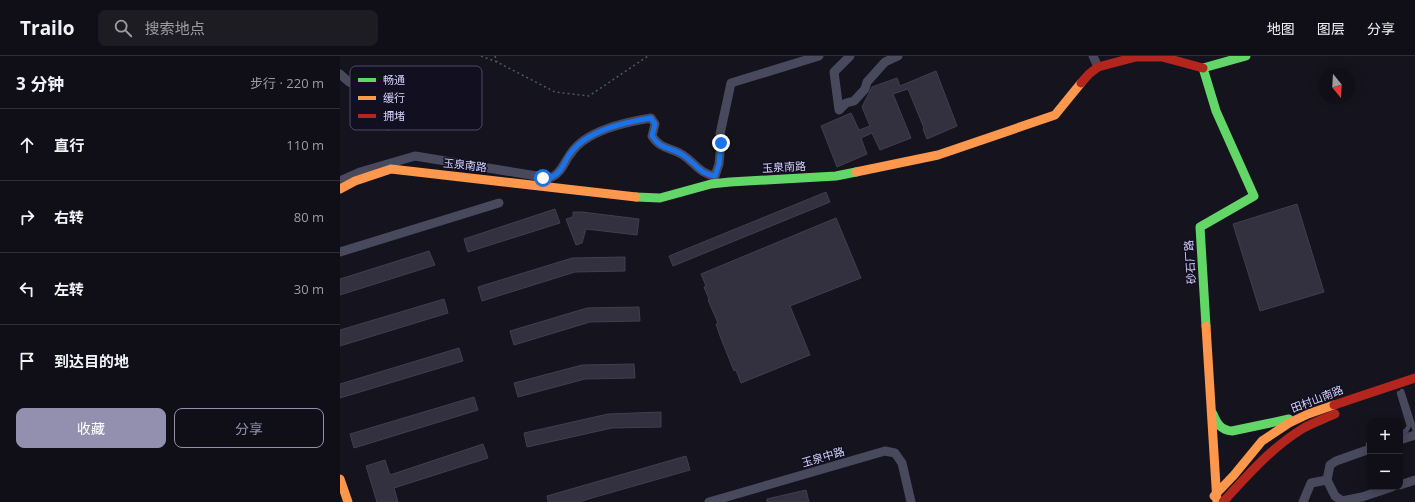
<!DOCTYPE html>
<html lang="zh">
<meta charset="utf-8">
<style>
:root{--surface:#100e16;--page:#1e1c23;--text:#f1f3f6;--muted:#9c9ca1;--line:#302e35;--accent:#9290ae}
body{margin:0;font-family:"Open Sans","Noto Sans SC",sans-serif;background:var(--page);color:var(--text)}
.controls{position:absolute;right:12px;bottom:12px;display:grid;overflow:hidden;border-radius:8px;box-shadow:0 2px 10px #0003}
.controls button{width:36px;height:36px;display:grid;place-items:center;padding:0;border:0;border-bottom:1px solid var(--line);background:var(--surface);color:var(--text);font:20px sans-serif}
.compass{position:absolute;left:979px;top:12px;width:36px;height:36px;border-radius:50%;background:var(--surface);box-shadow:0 2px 10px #0003;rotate:162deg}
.stop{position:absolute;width:12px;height:12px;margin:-9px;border:3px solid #1a73e8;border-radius:50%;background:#fff}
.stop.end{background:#1a73e8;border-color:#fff;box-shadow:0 1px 4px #0008}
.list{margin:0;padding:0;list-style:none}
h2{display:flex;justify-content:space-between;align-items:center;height:52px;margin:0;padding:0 16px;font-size:17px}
h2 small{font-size:13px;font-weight:400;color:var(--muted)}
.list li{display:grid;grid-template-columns:26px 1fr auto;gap:12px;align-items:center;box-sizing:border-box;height:72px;padding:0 16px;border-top:1px solid var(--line)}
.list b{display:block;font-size:15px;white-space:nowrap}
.list em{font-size:13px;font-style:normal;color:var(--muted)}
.actions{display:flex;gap:8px;padding:12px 16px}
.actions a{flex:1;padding:9px 0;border:1px solid var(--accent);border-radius:8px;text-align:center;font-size:14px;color:var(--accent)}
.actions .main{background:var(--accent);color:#fff}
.icon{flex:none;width:22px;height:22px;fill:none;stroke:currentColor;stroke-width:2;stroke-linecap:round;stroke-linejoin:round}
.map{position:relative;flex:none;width:1075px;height:446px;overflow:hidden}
header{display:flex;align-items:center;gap:24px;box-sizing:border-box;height:56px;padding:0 20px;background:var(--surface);border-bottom:1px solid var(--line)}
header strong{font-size:19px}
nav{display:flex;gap:22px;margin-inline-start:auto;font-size:14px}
.search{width:280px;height:36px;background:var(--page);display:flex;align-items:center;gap:10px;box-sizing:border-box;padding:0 14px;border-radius:8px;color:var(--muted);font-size:15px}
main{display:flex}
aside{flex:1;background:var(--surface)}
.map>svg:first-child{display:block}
</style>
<header>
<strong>Trailo</strong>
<div class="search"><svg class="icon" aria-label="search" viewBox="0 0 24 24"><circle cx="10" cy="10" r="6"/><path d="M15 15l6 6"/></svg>搜索地点</div>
<nav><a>地图</a><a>图层</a><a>分享</a></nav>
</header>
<main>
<aside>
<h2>3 分钟<small>步行 · 220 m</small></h2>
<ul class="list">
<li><svg class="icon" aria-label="ahead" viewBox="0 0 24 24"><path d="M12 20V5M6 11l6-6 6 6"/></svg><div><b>直行</b></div><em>110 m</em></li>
<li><svg class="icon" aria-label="right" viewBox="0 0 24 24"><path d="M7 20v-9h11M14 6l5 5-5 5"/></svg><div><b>右转</b></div><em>80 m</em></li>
<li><svg class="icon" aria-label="left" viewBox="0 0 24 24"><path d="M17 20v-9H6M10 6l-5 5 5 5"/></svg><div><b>左转</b></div><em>30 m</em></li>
<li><svg class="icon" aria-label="arrive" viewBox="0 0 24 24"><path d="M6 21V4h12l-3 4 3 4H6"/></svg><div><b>到达目的地</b></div></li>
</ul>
<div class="actions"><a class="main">收藏</a><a>分享</a></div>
</aside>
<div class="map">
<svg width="1075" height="446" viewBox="0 0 1075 446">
<rect width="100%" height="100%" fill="#15131d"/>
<!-- building -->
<g fill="#33313f" stroke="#413e50">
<path d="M596,15L617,70L587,83L583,73L584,72L568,33L553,38L571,82L540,94L532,77L521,82L527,98L497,111L481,70L511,57L519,74L530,70L522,51L532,31L557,22L560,30Z"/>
<path d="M486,136L490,146L333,210L329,200Z"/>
<path d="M957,148L984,236L920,255L893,168Z"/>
<path d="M215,153L220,167L128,196L124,183Z"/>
<path d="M233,156H242L299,163L297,179L246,173L242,187L236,189L226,163L233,161Z"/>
<path d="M496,162L521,222L450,250L470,299L401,327L396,314L394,315L380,280L376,268L378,267L368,244L369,243L364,231L366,230L361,218Z"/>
<path d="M89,195L95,209L0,239V223Z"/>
<path d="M285,201V215L235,216L142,245L138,231L232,202Z"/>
<path d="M104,243L108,257L0,290V274Z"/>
<path d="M299,251L300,265L250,266L174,289L170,275L247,252Z"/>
<path d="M119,292L123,305L0,342V328Z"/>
<path d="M294,308L295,322L245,323L178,341L174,327L242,309Z"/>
<path d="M134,341L138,354L14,392L10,378Z"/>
<path d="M321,356V371L272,372L187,391L184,377L268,358Z"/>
<path d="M143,388L148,402L54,432L58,446H37L26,410L45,404L50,419Z"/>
<path d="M346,400L350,414L238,446H208L207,440Z"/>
<path d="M466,434L469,446H427V443Z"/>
</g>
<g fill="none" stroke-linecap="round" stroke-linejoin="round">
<!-- path -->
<g stroke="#4c5a64" stroke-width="1.5" stroke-dasharray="2 3" stroke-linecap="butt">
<path d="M141,0L157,6L215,36L249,40L308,0"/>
<path d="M155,0L157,6"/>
</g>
<!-- lane -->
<g stroke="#49495e" stroke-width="4.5">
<path d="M1062,335L1075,375"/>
<path d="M1059,337L1069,370L1066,375L1060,377"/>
<path d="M1028,388L1030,387"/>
</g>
<!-- street -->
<g stroke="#49495e" stroke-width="9">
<path d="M510,0L494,16L499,54L506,47L514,45L525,33L527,26L545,6L558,0"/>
<path d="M753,0L758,11"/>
<path d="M0,18L9,26L29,33L39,48L48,70"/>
<path d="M0,125L20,116L75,100L203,121C205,121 209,122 212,121C221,117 224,107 229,100C234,92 242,85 249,81C266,71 292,65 311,62L315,68L312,80C321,94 331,91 343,99C355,107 360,118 375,120L379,108L381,87L380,78L391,27L479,0"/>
<path d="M0,196L159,147"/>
<path d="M1060,384L1075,379"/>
<path d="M987,424L990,409L996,405L1030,393"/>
<path d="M1060,429L1075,424"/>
<path d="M369,446L545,395L555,397L562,407L571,446"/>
<path d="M963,446L971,427L987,424L995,440L1002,445L1022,441L1052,431"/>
</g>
<!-- fast -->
<g stroke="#63d668" stroke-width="9">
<path d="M296,141L320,142L371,128L390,126L496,120L516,116"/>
<path d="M866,270L860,171L914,140L876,55L863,12L906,0"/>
<path d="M873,358C877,368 881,374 892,375L949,363"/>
</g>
<!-- slow -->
<g stroke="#ff974d" stroke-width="9">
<path d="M516,116L598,99L715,59L741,27"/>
<path d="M0,133L15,125L51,113L296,141"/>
<path d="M866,270L877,446"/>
<path d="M0,423L8,446"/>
<path d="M874,440L894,419L922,385L949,367L968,358L994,349"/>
</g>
<!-- jam -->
<g stroke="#b3261e" stroke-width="9">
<path d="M741,27L749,18L758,11L796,1H822L863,12"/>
<path d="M994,349L1075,322"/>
<path d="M883,446C907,420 931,392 962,373C972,367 984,363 995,358"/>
</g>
</g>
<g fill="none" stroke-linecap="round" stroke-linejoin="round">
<!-- route -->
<path stroke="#1a73e8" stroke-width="5" d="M203,122C205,121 209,122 212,121C221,117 224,107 229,99C234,92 242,85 249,81C266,71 292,65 311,62L315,68L312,80C321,94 331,91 343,99C355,107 360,118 375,120L379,108L381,87"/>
</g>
<g text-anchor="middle" stroke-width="3" stroke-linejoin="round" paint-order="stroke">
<!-- street labels -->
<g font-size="11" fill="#d6d3fc" stroke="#120f21">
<text transform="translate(125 109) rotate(6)" y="4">玉泉南路</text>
<text transform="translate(444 111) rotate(-3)" y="4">玉泉南路</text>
<text transform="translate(850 206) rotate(-94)" y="4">砂石厂路</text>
<text transform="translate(977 343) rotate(-21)" y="4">田村山南路</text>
<text transform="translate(483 401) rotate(-16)" y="4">玉泉中路</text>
</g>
</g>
<!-- legend -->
<rect x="10" y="10" width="132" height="64" rx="6" fill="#120f21" stroke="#4d4a63" stroke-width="1"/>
<rect x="18" y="22" width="18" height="4" fill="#63d668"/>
<rect x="18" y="40" width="18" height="4" fill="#ff974d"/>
<rect x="18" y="58" width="18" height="4" fill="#b3261e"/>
<g font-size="11" fill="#d6d3fc">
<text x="43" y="28">畅通</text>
<text x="43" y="46">缓行</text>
<text x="43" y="64">拥堵</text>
</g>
</svg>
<div class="controls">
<button>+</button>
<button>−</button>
</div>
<svg class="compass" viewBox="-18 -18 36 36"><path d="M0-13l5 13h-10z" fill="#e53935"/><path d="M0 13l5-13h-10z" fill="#9c9ca1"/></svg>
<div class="stop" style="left:203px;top:122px"></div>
<div class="stop end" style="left:381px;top:87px"></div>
</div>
</main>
